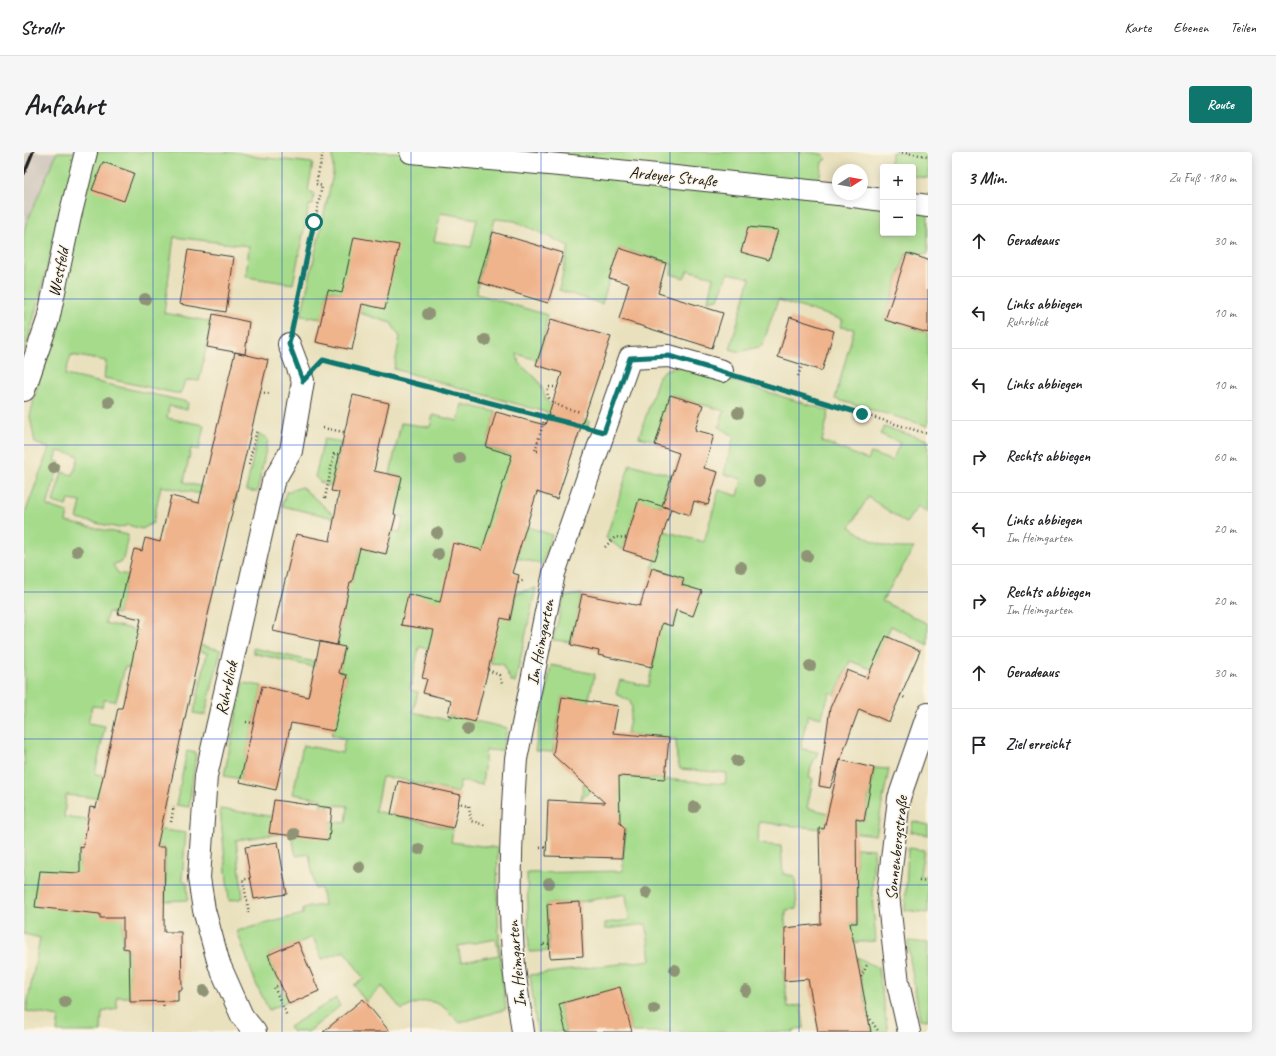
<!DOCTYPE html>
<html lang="de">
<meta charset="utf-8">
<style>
:root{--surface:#fff;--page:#f6f6f6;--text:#202124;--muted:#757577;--line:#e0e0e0;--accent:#0f766e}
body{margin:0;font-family:Caveat,sans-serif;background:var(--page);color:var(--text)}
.controls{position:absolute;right:12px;top:12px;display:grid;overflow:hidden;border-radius:4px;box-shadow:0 2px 10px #0003}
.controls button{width:36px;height:36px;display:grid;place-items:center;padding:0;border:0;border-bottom:1px solid var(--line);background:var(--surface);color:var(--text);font:20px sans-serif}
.compass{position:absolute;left:808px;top:12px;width:36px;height:36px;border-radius:50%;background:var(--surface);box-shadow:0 2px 10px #0003;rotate:79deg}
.stop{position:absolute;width:12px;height:12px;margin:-9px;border:3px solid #0f766e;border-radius:50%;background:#fff}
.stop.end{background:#0f766e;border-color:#fff;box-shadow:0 1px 4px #0008}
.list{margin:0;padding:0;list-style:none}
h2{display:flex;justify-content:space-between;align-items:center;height:52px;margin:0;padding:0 16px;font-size:17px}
h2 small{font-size:13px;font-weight:400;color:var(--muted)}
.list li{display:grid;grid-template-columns:26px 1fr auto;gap:12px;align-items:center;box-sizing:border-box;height:72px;padding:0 16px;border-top:1px solid var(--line)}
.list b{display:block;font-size:15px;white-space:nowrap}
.list p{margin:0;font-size:13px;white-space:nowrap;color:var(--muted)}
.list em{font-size:13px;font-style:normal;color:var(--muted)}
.icon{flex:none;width:22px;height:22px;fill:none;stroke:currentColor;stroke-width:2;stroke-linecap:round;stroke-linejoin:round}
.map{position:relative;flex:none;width:904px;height:880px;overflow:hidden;border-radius:4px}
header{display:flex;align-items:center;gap:24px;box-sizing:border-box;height:56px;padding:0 20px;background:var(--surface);border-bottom:1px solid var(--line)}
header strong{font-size:19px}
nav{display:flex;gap:22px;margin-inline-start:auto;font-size:14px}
.intro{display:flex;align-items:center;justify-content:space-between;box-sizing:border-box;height:96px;padding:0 24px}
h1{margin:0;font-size:28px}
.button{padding:10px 18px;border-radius:4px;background:var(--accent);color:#fff;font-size:14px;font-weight:700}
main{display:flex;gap:24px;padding:0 24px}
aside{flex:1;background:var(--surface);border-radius:4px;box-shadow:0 2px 10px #0003}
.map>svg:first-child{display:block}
</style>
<header>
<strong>Strollr</strong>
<nav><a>Karte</a><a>Ebenen</a><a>Teilen</a></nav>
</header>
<div class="intro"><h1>Anfahrt</h1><a class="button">Route</a></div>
<main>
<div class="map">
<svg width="904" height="880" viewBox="0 0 904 880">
<rect width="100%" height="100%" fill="#fcf5e5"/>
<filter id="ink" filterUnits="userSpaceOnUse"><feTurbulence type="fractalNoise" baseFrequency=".025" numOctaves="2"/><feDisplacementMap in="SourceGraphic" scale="8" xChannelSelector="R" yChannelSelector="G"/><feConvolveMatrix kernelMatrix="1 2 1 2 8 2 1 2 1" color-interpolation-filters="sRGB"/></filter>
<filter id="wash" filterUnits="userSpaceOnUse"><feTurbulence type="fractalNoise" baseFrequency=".012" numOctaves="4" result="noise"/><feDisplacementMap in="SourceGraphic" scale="16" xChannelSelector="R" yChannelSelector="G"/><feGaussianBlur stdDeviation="0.9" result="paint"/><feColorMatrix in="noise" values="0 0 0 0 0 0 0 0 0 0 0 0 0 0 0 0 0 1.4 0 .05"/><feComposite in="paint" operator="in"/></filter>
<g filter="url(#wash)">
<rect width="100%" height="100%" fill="#e9e1be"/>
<!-- industrial -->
<path fill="#ccc2b9" d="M0,0H33L0,77Z"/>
<!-- green -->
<g fill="#a5db8b" stroke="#607c54" fill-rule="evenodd">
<path d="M33,0H54L0,203V77Z"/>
<path d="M72,0H212L233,5L289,11L284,39L290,41L289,53H285L269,132L222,125L225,94L150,85L140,161L194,171L186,178L175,229L167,228L161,230L156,242L80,226L82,209L47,203L41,223L164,250L163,258L145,254L143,266L180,273L175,298L167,296L160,330L213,344L212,349L137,334L129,371L118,377L104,373L95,376L53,367L57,350L45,348L42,354L29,350L38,320L49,323L55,304L34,299L31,309L36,310L23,354L44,360L42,370L104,383L99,408L89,413L94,421L104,423L94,462L84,460L81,471L197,498L181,563L170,561L183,501L163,496L107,516L101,515L92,549L80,548L78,555L68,554L64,571L81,574L71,622L79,623L84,647L42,643L40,665L162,681L158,727L163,731L164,748L141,749V695L56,696V714L59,720L99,766V796L105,797L107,845H93V857L78,860L77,880H33L35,865L2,859L16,786L0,782V364L25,296L11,291L6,264L63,27Z"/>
<path d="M309,0H784L798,2L803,7L798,10L793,39L859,47V81H889V51L904,54V102L882,101L861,167L904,181V274L811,247L830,177L816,175L819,168L754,148L738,194L716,200L706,197L726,126L704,121L694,147L684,149L689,125L664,118L660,126L647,122L648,112L595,96L578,152L535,138L545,94L491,69L471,67L454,130L453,142L523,163L520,189L513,208L493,202C494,217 508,219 515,230C520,238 520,248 528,255C534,261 556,266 565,269L564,274L528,262L370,217L376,185L367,171L336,161L339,145L304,138L298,167L277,164L309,22ZM417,61L453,67L447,95L410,89Z"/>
<path d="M868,0H904V26L889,24V15H865Z"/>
<path d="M663,215L805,259L798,289L844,308L847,301L868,309L876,291L856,282L860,275L904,288V361L894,354L882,371L844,345L826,375C853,392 858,397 890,396L858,449L904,472V493L867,474L847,517L826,509L811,543L806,540L797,566L784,563L777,591L778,597L794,600L787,615L785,626L789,627L783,656L840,669L850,616L865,617L852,683L735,670L734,692L757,694L759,722L771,724L773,757L762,758L761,795L781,813L759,818L764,856L777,853L780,876L769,878L770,880H608L596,836L535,852L542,880H513L506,823L627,808L622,772L581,777V771L605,768L602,742L556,750L523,752L525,799L505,800L503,721L599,719C598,704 601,691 601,677L595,671V649L567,638L557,648L561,621L701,632L703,621L656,617L653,607L652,587L603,582L608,556L606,549L592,542L596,528L624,534L631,503L630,468L648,474L660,426L628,416L640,379L680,390L695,338L714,344L718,327L700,322L710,284L695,275L700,259L647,243L632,289L615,285L635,224C642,214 652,216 663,215Z"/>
<path d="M438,252L472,260L462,295L493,305L469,363L528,383L518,412L487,404L486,467L492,441L512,436L491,531L487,529L478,512L466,511L469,498L425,499L395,495L386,538L394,540L389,560L423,568L424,563L483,576L478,599L462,598L458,633L436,629L434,641L375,627L358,625L351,659L429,677L427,690L474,696C472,751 475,803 482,857L435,871C416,848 405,843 378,858L358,834L342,850L330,833L340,827L321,799L298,807L289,785L244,803L264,849L245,858L232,832L213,779L279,762V756L300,753L297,736L291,737L285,702L272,704L267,680L212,688L219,746L205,749L196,657L302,672V669L322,671L324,654L304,653L303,660H295L298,647L269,642L279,593L318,601L321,587L308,583L323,523L315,521L321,496L313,494L325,430H328L336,396L362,402L368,379L376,380L380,365L348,357L372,350L378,325L366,322L377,271L406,275L409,263L434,269ZM472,787L475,803L437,810L434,794Z"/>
<path d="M234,283L242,285L244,288L233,340L222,338Z"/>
<path d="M300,287L318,290L308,334L296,330L291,325Z"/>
<path d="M606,312L655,325L653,338L644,335L638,354L615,348L599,398L582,386Z"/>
<path d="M278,335L314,367L258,354L262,340Z"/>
<path d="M558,442L548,490L529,488L540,445Z"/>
<path d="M229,496L291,510L290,515L229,501Z"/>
<path d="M527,513L571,522L564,550L538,545L529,600L511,599Z"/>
<path d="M219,531L238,534L217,627L200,624Z"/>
<path d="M163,599L172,601L165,655L152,653Z"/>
<path d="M889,669L904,673V683L887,680Z"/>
<path d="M832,696L850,697L848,741L852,789L790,793L788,773L833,771Z"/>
<path d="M884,696L900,698L896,723L904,725V761L881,758Z"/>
<path d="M884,789L904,791V868L896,867L886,808Z"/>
<path d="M833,805L854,816L864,880H847Z"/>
<path d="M312,846L316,854L284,880H269L265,875Z"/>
</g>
<g id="blocks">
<!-- building -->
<g fill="#efb48c">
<path d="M79,10L110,21L100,49L68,38Z"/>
<path d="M724,75L754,78L745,108L717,100Z"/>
<path d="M469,80L539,101L524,151L454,130Z"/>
<path d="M330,85L375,93L361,157L338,152L328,198L292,190L304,138L318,141Z"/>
<path d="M595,96L642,111L634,141L699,161L688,196L595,167L605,132L585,126Z"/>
<path d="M164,98L210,105L202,160L155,152Z"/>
<path d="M883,101L904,108V181L861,168Z"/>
<path d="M189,162L225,170L221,202L183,195Z"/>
<path d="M766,165L810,179L798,219L754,205Z"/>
<path d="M527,167L587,185L533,347L513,340L488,421L495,423L486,468L477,466L451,570L424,563L427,548L399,541L403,527L398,526L410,478L377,473L384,442L416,450L429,391L458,398L488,303L462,295L472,260L521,273L538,221L512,213Z"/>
<path d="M211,200L244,208L178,488L133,695H141L140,780H157L158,838H154V849L106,850L105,797L99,796V766H76V762L11,755L16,719L56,721V695L59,696L66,655L72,656L94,556H98L117,467L94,462L110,397L118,399L121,386L136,390L147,344L175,351Z"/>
<path d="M329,243L365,251L350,319L378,325L370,362L372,363L362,402L336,396L328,430H326L313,493L249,479L272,382L306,389L315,340L307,339Z"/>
<path d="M646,243L679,253L671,278L690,283L680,316L694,320L684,353L670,349L666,363L638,354L655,301L631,293Z"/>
<path d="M615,347L647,357L631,408L599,398Z"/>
<path d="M628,416L660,426L658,433L678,439L669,464L652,458L648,474L638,471L628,515L574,503L575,499L547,493L558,442L616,454Z"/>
<path d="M862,484L896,499L865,570L835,557L806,636L795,634L806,556L823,518L843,526Z"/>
<path d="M296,490L321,495L315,521L323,523L310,579L267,571L252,638L216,630L238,534L284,545Z"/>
<path d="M538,545L594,554L589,581L645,586L641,627L595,624L596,671L601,676L598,706L522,704L524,648L581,651L529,603Z"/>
<path d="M816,608L850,616L840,669L832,667L833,771H826L847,880H794L784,827L760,829L761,776L797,772L795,676L800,677Z"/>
<path d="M374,629L437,643L429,676L367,662Z"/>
<path d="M250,648L308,656L305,688L245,681Z"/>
<path d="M254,690L263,742L230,747L221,695Z"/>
<path d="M556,750L559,804L526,806L523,752Z"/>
<path d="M274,790L295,839L265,852L244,803Z"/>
<path d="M596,835L608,880H542L535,852Z"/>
<path d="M339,847L366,880H299Z"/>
</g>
</g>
</g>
<g filter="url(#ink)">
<use href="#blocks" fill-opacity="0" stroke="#3b3a34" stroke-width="1"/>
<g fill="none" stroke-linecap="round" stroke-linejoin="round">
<defs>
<g id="minor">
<path d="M0,238L24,168L46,64L62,0"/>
<path d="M231,880L218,864L195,812L180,758L175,726L182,624L249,330L267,299L279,229L265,192"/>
<path d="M499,880C496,858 492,836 490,814C484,745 487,676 492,607L530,421L606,206L645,204L698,219"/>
<path d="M885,880L874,831L864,743L875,646L904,562"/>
</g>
<g id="major">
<path d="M387,0L547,14L814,42"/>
<path d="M815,42L859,48"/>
<path d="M889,52L904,54"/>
</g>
</defs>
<!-- minor casing -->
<use href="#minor" stroke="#3b3a34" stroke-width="24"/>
<!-- major casing -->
<use href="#major" stroke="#3b3a34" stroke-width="24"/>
<!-- path -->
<g stroke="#3b3a34" stroke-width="2.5" stroke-dasharray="1 3" stroke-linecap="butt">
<path d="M874,0L904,4"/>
<path d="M271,166L298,34L292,32L299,0"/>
<path d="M302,209L553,273"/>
<path d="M774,224L778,213"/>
<path d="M725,227L904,282"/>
<path d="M534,235H525C517,253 546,257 557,260"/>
<path d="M236,240L247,242"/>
<path d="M299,276L320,280"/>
<path d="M514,299H511L521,265"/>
<path d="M225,312L233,277"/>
<path d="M301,346L310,302H315"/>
<path d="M581,395L591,385L603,386"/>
<path d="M494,431L500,428"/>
<path d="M464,518L475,523L478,532"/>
<path d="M876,543L881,546"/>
<path d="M222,570L230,571"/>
<path d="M434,651L445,653L447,669L461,673"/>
<path d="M147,670L150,654"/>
<path d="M516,696L523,695"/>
<path d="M895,729L904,730"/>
<path d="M225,761L219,728L226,726"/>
<path d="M519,794L518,792H525"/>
<path d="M837,825L843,813"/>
<path d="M257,833L250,835L263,864"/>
<path d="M139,849L140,857"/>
<path d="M844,864L855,880"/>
</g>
<!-- minor -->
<use href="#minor" stroke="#fff" stroke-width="22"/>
<!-- major -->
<use href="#major" stroke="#fff" stroke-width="22"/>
<!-- rail -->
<path stroke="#1c1c1c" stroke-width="3" d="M0,22L9,0"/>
</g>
<!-- trees -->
<g fill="#8f9477">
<circle cx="121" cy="147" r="6"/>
<circle cx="404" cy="162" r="6"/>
<circle cx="461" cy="188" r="6"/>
<circle cx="85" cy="250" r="6"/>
<circle cx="714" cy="261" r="6"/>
<circle cx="435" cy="306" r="6"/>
<circle cx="30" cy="316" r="6"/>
<circle cx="735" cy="329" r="6"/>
<circle cx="413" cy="381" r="6"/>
<circle cx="53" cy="399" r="6"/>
<circle cx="414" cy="402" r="6"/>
<circle cx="783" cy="404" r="6"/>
<circle cx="717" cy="415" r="6"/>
<circle cx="786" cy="514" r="6"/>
<circle cx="444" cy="577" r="6"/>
<circle cx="713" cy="609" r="6"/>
<circle cx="670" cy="655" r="6"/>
<circle cx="270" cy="682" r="6"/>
<circle cx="395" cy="697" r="6"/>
<circle cx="335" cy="715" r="6"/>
<circle cx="525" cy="731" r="6"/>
<circle cx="622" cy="741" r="6"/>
<circle cx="651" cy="818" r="6"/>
<circle cx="180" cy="839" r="6"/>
<circle cx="722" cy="839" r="6"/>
<circle cx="41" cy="850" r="6"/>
<circle cx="630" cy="857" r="6"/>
</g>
</g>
<g fill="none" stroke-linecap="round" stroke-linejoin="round" filter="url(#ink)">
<!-- route -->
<path stroke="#0f766e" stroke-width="5" d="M290,70L265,192L279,229L299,208L580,280L606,206L645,204L838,262"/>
</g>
<!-- grid -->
<path fill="none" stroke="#1d4ed8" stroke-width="1" stroke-opacity="0.55" d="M129,0V880M258,0V880M387,0V880M517,0V880M646,0V880M775,0V880M0,147H904M0,293H904M0,440H904M0,587H904M0,733H904"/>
<g text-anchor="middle" stroke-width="3" stroke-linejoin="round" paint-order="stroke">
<!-- street labels -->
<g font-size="17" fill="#1c1c1c" stroke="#fcf5e5">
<text transform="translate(649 24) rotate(6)" y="6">Ardeyer Straße</text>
<text transform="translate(34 120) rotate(-78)" y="6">Westfeld</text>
<text transform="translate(516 490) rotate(-79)" y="6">Im Heimgarten</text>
<text transform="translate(202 536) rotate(-78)" y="6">Ruhrblick</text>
<text transform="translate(872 696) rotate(-84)" y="6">Sonnenbergstraße</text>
<text transform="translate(492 812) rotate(-95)" y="6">Im Heimgarten</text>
</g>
</g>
</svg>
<div class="controls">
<button>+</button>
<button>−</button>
</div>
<svg class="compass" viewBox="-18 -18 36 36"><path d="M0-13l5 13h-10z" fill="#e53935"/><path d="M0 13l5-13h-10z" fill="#757577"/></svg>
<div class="stop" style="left:290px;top:70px"></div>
<div class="stop end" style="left:838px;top:262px"></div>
</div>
<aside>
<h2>3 Min.<small>Zu Fuß · 180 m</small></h2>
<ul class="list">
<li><svg class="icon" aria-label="ahead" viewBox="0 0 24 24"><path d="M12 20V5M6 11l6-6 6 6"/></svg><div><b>Geradeaus</b></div><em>30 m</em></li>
<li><svg class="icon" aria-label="left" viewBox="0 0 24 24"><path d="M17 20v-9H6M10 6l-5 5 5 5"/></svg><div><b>Links abbiegen</b><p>Ruhrblick</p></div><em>10 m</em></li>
<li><svg class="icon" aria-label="left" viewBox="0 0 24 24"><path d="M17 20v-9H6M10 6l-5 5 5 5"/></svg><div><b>Links abbiegen</b></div><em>10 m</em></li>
<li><svg class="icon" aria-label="right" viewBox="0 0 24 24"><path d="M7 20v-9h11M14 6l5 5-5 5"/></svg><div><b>Rechts abbiegen</b></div><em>60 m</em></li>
<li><svg class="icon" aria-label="left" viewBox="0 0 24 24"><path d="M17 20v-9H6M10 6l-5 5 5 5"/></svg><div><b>Links abbiegen</b><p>Im Heimgarten</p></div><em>20 m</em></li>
<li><svg class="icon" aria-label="right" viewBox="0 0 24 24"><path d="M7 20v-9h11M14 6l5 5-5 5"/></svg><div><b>Rechts abbiegen</b><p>Im Heimgarten</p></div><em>20 m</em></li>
<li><svg class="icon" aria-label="ahead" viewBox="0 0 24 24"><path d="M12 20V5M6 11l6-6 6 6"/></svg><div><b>Geradeaus</b></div><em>30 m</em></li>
<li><svg class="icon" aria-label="arrive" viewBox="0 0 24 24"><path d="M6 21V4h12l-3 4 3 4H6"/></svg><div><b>Ziel erreicht</b></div></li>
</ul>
</aside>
</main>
